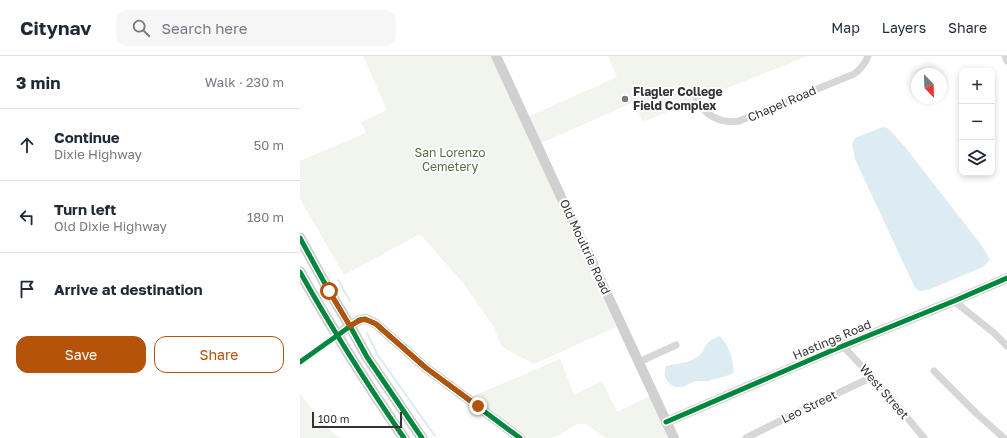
<!DOCTYPE html>
<meta charset="utf-8">
<style>
:root{--surface:#fff;--page:#f6f6f7;--text:#1f2937;--muted:#747a83;--line:#e0e1e3;--accent:#b45309}
body{margin:0;font-family:"Golos Text",sans-serif;background:var(--page);color:var(--text)}
.controls{position:absolute;right:12px;top:12px;display:grid;overflow:hidden;border-radius:8px;box-shadow:0 2px 6px #0003}
.controls button{width:36px;height:36px;display:grid;place-items:center;padding:0;border:0;border-bottom:1px solid var(--line);background:var(--surface);color:var(--text);font:20px sans-serif}
.compass{position:absolute;left:611px;top:12px;width:36px;height:36px;border-radius:50%;background:var(--surface);box-shadow:0 2px 6px #0003;rotate:157deg}
.scale{position:absolute;left:12px;bottom:10px;width:90px;box-sizing:border-box;padding-left:4px;border:2px solid #333;border-top:0;font-size:11px;line-height:14px;white-space:nowrap;color:#333;-webkit-text-stroke:3px #fff;paint-order:stroke}
.stop{position:absolute;width:12px;height:12px;margin:-9px;border:3px solid #b45309;border-radius:50%;background:#fff}
.stop.end{background:#b45309;border-color:#fff;box-shadow:0 1px 4px #0008}
.list{margin:0;padding:0;list-style:none}
h2{display:flex;justify-content:space-between;align-items:center;height:52px;margin:0;padding:0 16px;font-size:17px}
h2 small{font-size:13px;font-weight:400;color:var(--muted)}
.list li{display:grid;grid-template-columns:26px 1fr auto;gap:12px;align-items:center;box-sizing:border-box;height:72px;padding:0 16px;border-top:1px solid var(--line)}
.list b{display:block;font-size:15px;white-space:nowrap}
.list p{margin:0;font-size:13px;white-space:nowrap;color:var(--muted)}
.list em{font-size:13px;font-style:normal;color:var(--muted)}
.actions{display:flex;gap:8px;padding:12px 16px}
.actions a{flex:1;padding:9px 0;border:1px solid var(--accent);border-radius:12px;text-align:center;font-size:14px;color:var(--accent)}
.actions .main{background:var(--accent);color:#fff}
.icon{flex:none;width:22px;height:22px;fill:none;stroke:currentColor;stroke-width:2;stroke-linecap:round;stroke-linejoin:round}
.map{position:relative;flex:none;width:707px;height:382px;overflow:hidden}
header{display:flex;align-items:center;gap:24px;box-sizing:border-box;height:56px;padding:0 20px;background:var(--surface);border-bottom:1px solid var(--line)}
header strong{font-size:19px}
nav{display:flex;gap:22px;margin-inline-start:auto;font-size:14px}
.search{width:280px;height:36px;background:var(--page);display:flex;align-items:center;gap:10px;box-sizing:border-box;padding:0 14px;border-radius:12px;color:var(--muted);font-size:15px}
main{display:flex}
aside{flex:1;background:var(--surface)}
.map>svg:first-child{display:block}
</style>
<header>
<strong>Citynav</strong>
<div class="search"><svg class="icon" aria-label="search" viewBox="0 0 24 24"><circle cx="10" cy="10" r="6"/><path d="M15 15l6 6"/></svg>Search here</div>
<nav><a>Map</a><a>Layers</a><a>Share</a></nav>
</header>
<main>
<aside>
<h2>3 min<small>Walk · 230 m</small></h2>
<ul class="list">
<li><svg class="icon" aria-label="ahead" viewBox="0 0 24 24"><path d="M12 20V5M6 11l6-6 6 6"/></svg><div><b>Continue</b><p>Dixie Highway</p></div><em>50 m</em></li>
<li><svg class="icon" aria-label="left" viewBox="0 0 24 24"><path d="M17 20v-9H6M10 6l-5 5 5 5"/></svg><div><b>Turn left</b><p>Old Dixie Highway</p></div><em>180 m</em></li>
<li><svg class="icon" aria-label="arrive" viewBox="0 0 24 24"><path d="M6 21V4h12l-3 4 3 4H6"/></svg><div><b>Arrive at destination</b></div></li>
</ul>
<div class="actions"><a class="main">Save</a><a>Share</a></div>
</aside>
<div class="map">
<svg width="707" height="382" viewBox="0 0 707 382">
<rect width="100%" height="100%" fill="#fff"/>
<!-- green -->
<g fill="#f1f5ed">
<path d="M63,0H191L316,271L234,308L202,291L192,268L164,228L120,178L44,219L0,143V105L66,77L61,66L87,54Z"/>
<path d="M308,0H508L400,43L397,37L392,39L394,45L343,66L334,46L237,89L225,62L317,21Z"/>
<path d="M260,303L274,339L302,325L317,356L350,340L371,382H306L286,368H278L257,380L251,382H225L171,341Z"/>
<path d="M0,338L13,355L35,379L40,382H0Z"/>
</g>
<!-- water -->
<g fill="#ddebf3">
<path d="M583,71L589,73L605,91L682,190L690,204L683,211L628,234L619,235L615,232L555,103L552,88L555,82Z"/>
<path d="M420,280C429,289 433,304 434,317L426,320L408,325H396L382,331H374C365,324 363,321 366,310C376,308 393,306 400,299C402,297 403,294 405,291C408,285 414,282 420,280Z"/>
</g>
<g fill="none" stroke-linecap="round" stroke-linejoin="round">
<!-- stream -->
<g stroke="#ddebf3" stroke-width="2">
<path d="M38,224L50,245"/>
<path d="M67,277L77,298L135,380"/>
</g>
<!-- street -->
<g stroke="#d7d7d7" stroke-width="7">
<path d="M705,0L707,5"/>
<path d="M396,41C403,59 420,68 439,65L554,18C561,13 565,8 568,0"/>
<path d="M654,245L694,277L707,290"/>
<path d="M543,290L591,342L624,382"/>
<path d="M0,306L37,279"/>
<path d="M339,306L376,289"/>
<path d="M634,315L677,358L704,382"/>
<path d="M446,382L494,358L572,321"/>
</g>
<!-- secondary -->
<g stroke="#d0d0d0" stroke-width="10">
<path d="M196,0L261,141L288,197L374,382"/>
<path d="M37,279L59,264L65,263L70,265L76,268L93,283L126,312L220,382"/>
<path d="M366,366L533,294L654,245L707,222"/>
</g>
<!-- primary -->
<g stroke="#cacaca" stroke-width="11">
<path d="M0,182L29,235L50,270L67,301L122,382"/>
<path d="M0,216C32,273 67,328 104,382"/>
</g>
<defs>
<g id="cycleway">
<path d="M0,182L29,235L50,270L67,301L122,382"/>
<path d="M0,216C32,273 67,328 104,382"/>
<path d="M0,306L59,264L65,263L76,268L126,312L220,382"/>
<path d="M366,366L533,294L654,245L707,222"/>
</g>
</defs>
<!-- cycleway casing -->
<use href="#cycleway" stroke="#fff" stroke-width="8"/>
<!-- cycleway -->
<use href="#cycleway" stroke="#00873e" stroke-width="5"/>
</g>
<g fill="none" stroke-linecap="round" stroke-linejoin="round">
<!-- route -->
<path stroke="#b45309" stroke-width="5" d="M29,235L50,270C61,263 64,261 76,268L126,312L178,350"/>
</g>
<!-- markers -->
<circle fill="#7a7a7a" stroke="#fff" stroke-width="1.5" cx="325" cy="43" r="4"/>
<g text-anchor="middle" stroke-width="4" stroke-linejoin="round" paint-order="stroke">
<!-- poi labels -->
<g font-size="12" font-weight="bold" fill="#333" stroke="#fff" text-anchor="start">
<text x="333" y="40">Flagler College<tspan x="333" dy="14">Field Complex</tspan></text>
</g>
<!-- street labels -->
<g font-size="12" fill="#333" stroke="#fff">
<text transform="translate(482 48) rotate(-23)" y="4">Chapel Road</text>
<text transform="translate(285 191) rotate(65)" y="4">Old Moultrie Road</text>
<text transform="translate(532 284) rotate(-23)" y="4">Hastings Road</text>
<text transform="translate(584 336) rotate(49)" y="4">West Street</text>
<text transform="translate(509 351) rotate(-26)" y="4">Leo Street</text>
</g>
<!-- park labels -->
<g font-size="12" fill="#56703f" stroke="#fff">
<text x="150" y="101">San Lorenzo<tspan x="150" dy="14">Cemetery</tspan></text>
</g>
</g>
</svg>
<div class="controls">
<button>+</button>
<button>−</button>
<button><svg class="icon" aria-label="layers" viewBox="0 0 24 24"><path d="M12 4l9 5-9 5-9-5zM3 14l9 5 9-5"/></svg></button>
</div>
<svg class="compass" viewBox="-18 -18 36 36"><path d="M0-13l5 13h-10z" fill="#e53935"/><path d="M0 13l5-13h-10z" fill="#747a83"/></svg>
<div class="scale">100 m</div>
<div class="stop" style="left:29px;top:235px"></div>
<div class="stop end" style="left:178px;top:350px"></div>
</div>
</main>
